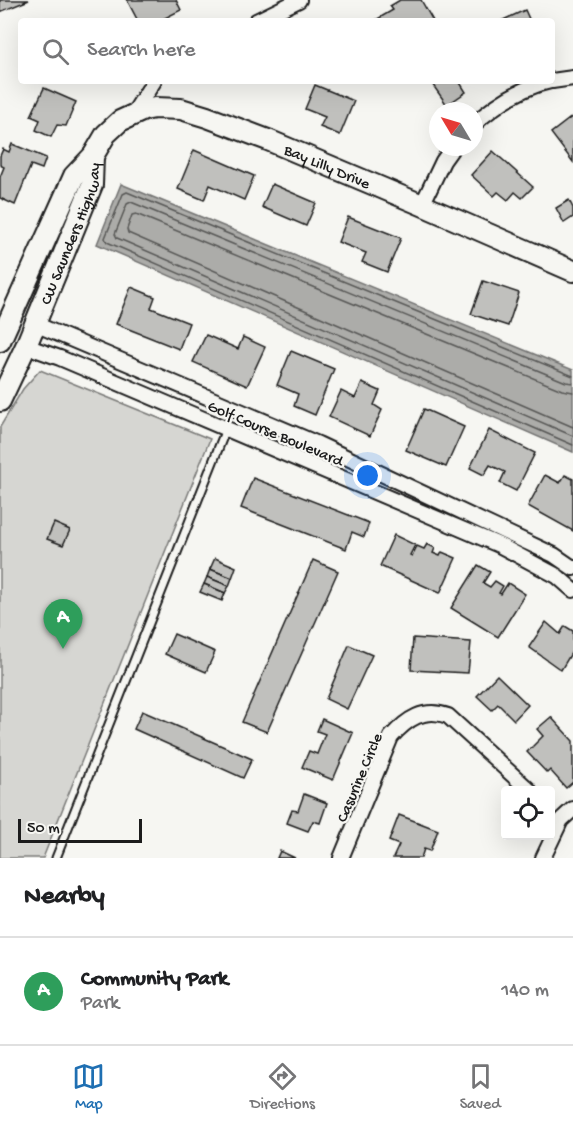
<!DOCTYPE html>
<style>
:root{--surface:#fff;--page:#f6f6f6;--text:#202124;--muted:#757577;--line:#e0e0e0;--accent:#1f6fb2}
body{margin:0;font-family:"Gochi Hand",sans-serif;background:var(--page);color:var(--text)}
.controls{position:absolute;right:18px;bottom:18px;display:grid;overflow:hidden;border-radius:6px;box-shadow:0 6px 24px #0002}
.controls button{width:54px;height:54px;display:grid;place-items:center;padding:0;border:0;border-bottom:2px solid var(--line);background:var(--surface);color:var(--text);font:30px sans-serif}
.compass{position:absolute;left:429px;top:102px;width:54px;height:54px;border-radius:50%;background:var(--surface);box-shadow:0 6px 24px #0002;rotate:308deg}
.scale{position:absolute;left:18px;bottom:15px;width:124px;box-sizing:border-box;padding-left:6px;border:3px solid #1c1c1c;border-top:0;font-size:16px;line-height:21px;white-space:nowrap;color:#1c1c1c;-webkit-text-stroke:4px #f6f6f2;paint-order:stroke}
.you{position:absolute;left:368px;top:476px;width:21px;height:21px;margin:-15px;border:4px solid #fff;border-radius:50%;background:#1a73e8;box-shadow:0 0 0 9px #1a73e833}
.badge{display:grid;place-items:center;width:39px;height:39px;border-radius:50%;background:var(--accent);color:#fff;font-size:20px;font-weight:700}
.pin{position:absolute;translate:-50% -50px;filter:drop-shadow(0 2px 3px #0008)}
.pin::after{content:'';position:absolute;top:32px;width:21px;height:18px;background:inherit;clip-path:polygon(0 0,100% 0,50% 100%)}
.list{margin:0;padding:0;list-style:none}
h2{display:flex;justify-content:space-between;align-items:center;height:78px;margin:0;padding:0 24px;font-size:26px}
h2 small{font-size:20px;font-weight:400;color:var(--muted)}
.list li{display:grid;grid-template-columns:39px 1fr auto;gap:18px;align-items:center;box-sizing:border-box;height:108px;padding:0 24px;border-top:2px solid var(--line)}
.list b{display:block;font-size:22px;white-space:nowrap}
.list p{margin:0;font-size:20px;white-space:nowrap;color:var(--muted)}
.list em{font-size:20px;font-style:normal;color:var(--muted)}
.icon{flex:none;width:33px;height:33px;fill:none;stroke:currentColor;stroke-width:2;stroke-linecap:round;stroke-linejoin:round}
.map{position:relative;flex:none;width:573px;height:858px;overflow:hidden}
.search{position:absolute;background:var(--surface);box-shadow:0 6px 24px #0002;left:18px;right:18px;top:18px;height:66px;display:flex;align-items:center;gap:15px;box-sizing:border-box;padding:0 21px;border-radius:6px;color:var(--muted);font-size:22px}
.sheet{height:186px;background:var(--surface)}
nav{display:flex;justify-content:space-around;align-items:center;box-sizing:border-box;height:84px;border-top:2px solid var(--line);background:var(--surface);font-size:16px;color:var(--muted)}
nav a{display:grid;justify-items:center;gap:3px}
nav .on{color:var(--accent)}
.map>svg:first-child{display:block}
</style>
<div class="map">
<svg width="573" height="858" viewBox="0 0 573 858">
<rect width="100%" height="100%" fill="#f6f6f2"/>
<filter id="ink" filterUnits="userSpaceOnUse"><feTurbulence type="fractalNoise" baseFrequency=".0167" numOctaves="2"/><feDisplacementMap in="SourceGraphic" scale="12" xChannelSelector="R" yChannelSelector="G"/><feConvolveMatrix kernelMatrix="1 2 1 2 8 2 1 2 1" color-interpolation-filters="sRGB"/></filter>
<g filter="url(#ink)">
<!-- green -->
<path fill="#d6d6d2" stroke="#797977" stroke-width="1.5" d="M40,370L210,439L43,858H0V427L23,389Z"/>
<!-- water -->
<path fill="#acaca9" stroke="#727271" stroke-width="1.5" d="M121,184L573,370V452L97,244Z"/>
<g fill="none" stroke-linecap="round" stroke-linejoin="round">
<!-- shore -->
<g stroke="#565654" stroke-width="1.5">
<path d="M573,376L127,192L123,194L105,238L107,242L573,445"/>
<path d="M573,383L566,382L131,202L127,204L115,234L117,238L573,436"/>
<path d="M573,392L562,390L136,214L132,215L127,229L128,233L573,427"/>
</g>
</g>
<!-- building -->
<g fill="#c0c0bd" stroke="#1c1c1c" stroke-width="1.5">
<path d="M0,0H29L0,12Z"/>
<path d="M127,0H176L181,10L159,21H138Z"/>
<path d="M400,0H421L433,21H374L393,10L390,6Z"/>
<path d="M525,10L530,21H501Z"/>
<path d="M430,81H459L466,92L447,105Z"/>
<path d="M315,85L354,101L340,135L320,127L325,117L305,109Z"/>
<path d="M44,88L76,102L66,126L57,125L51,137L36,130L40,120L31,116Z"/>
<path d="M573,116V162L551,133Z"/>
<path d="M12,144L46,158L42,169L31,165L15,205L0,198V177L4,167L0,165V156L3,149L9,152Z"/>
<path d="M194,150L254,176L244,200L210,185L204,200L178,189Z"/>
<path d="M493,151L533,187L522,198L515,192L508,200L498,192L494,196L471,175Z"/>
<path d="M272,184L316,203L306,226L262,207Z"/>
<path d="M569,200L573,208V217L564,223L556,208Z"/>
<path d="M348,217L401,238L387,272L362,262L366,253L338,242Z"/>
<path d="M483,281L519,293L508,326L471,314Z"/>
<path d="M131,287L155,297L151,308L189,323L179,349L116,324Z"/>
<path d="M206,335L238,349L243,337L265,347L247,386L193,362Z"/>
<path d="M291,351L334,369L315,415L294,406L298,394L277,385Z"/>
<path d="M362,383L380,391L374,405L382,410L370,436L329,417L341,391L355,398Z"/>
<path d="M424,409L464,427L446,467L406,450Z"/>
<path d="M489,430L535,453L516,491L500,483L505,472L490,465L484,475L470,468Z"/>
<path d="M545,475L560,483L565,475L573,479V531L528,506Z"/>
<path d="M253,478L369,523L364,537L352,532L346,549L241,508Z"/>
<path d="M54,523L70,530L63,545L47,539Z"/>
<path d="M394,535L415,545L410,555L412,556L417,546L424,549L427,544L435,548L433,553L440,556L442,552L456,558L440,593L380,566Z"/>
<path d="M215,558L236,567L232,578L210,569Z"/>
<path d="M313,560L338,571L267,732L242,722Z"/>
<path d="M478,565L490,572L483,583L490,587L495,581L503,586L499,593L501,594L508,583L525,594L498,637L451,608Z"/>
<path d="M210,569L232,578L229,586L207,577Z"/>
<path d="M207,577L229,586L225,593L204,584Z"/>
<path d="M204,584L225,593L222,601L200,592Z"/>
<path d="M546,622L560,634L565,626L573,631V650L561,670L529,647Z"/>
<path d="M174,634L215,652L206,672L165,654Z"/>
<path d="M413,638L471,642L468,673L411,670Z"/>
<path d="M349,645L372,655L347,709L326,699Z"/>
<path d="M497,675L528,705L514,720L498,704L492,710L477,696Z"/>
<path d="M142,711L252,759L243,778L134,729Z"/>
<path d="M551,717L573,741V782L566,788L550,770L547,773L527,752L543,736L537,729Z"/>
<path d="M322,719L353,733L333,780L302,767L309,751L317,754L325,734L317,731Z"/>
<path d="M304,794L327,803L320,823L313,821L308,831L287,823L292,810L298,811Z"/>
<path d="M399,815L438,830L430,851L424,849L421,858H393L399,845L389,841Z"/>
<path d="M280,851L295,858H277Z"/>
</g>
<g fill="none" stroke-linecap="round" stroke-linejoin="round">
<defs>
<path id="service" d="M56,858L226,429"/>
<g id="minor">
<path d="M256,21L299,0"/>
<path d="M552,81L573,78"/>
<path d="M133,114L154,81"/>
<path d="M474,124C496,104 521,87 551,81"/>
<path d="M422,205L443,161L453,147"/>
<path d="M35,324L318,444L554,555L573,568"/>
<path d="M26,346L60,358L499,545L557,576L573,590"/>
<path d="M341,858L391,737C407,719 424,707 448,716L529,790"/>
<path d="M543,858L561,820L573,809"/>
</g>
<g id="secondary">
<path id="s1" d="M0,341L74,176L93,156L106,134L120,121L144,110L155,108L181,109L207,117L268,140L422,205L573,271"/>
<path id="s2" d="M0,401L26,346L92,185L93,156"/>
</g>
</defs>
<!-- service casing -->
<use href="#service" stroke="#1c1c1c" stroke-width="11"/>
<!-- minor casing -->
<use href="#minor" stroke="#1c1c1c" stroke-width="18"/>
<!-- secondary casing -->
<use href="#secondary" stroke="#1c1c1c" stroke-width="24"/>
<!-- service -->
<use href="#service" stroke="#f6f6f2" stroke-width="7"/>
<!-- minor -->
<use href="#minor" stroke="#f6f6f2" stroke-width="14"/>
<!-- secondary -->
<use href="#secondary" stroke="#f6f6f2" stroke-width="20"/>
</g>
</g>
<g text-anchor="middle" stroke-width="4.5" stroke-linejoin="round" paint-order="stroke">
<!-- street labels -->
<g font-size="16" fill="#1c1c1c" stroke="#f6f6f2">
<text dy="6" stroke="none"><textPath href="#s1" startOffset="474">Bay Lilly Drive</textPath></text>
<text dy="6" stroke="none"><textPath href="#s2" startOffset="182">CW Saunders Highway</textPath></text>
<text transform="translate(276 432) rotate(23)" y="6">Golf Course Boulevard</text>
<text transform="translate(358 777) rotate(-67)" y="6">Casurine Circle</text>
</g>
</g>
</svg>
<div class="controls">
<button><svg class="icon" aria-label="locate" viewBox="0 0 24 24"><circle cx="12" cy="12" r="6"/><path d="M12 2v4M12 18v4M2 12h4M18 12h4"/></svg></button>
</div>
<svg class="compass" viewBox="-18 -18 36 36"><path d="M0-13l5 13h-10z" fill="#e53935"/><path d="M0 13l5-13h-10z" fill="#757577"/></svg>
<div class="scale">50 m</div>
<div class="you"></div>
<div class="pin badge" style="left:63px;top:649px;background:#2e9e5b">A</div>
<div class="search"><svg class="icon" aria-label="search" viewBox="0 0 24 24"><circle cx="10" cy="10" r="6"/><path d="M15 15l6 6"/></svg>Search here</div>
</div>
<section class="sheet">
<h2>Nearby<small></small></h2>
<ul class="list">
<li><span class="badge" style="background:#2e9e5b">A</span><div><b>Community Park</b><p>Park</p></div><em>140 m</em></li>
</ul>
</section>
<nav>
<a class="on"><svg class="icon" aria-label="map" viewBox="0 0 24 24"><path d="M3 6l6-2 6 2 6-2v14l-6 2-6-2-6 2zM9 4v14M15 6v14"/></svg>Map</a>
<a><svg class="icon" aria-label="directions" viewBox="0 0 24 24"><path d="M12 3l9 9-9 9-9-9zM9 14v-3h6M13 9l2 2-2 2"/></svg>Directions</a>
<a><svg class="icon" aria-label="saved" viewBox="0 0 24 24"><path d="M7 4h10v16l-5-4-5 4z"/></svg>Saved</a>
</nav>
